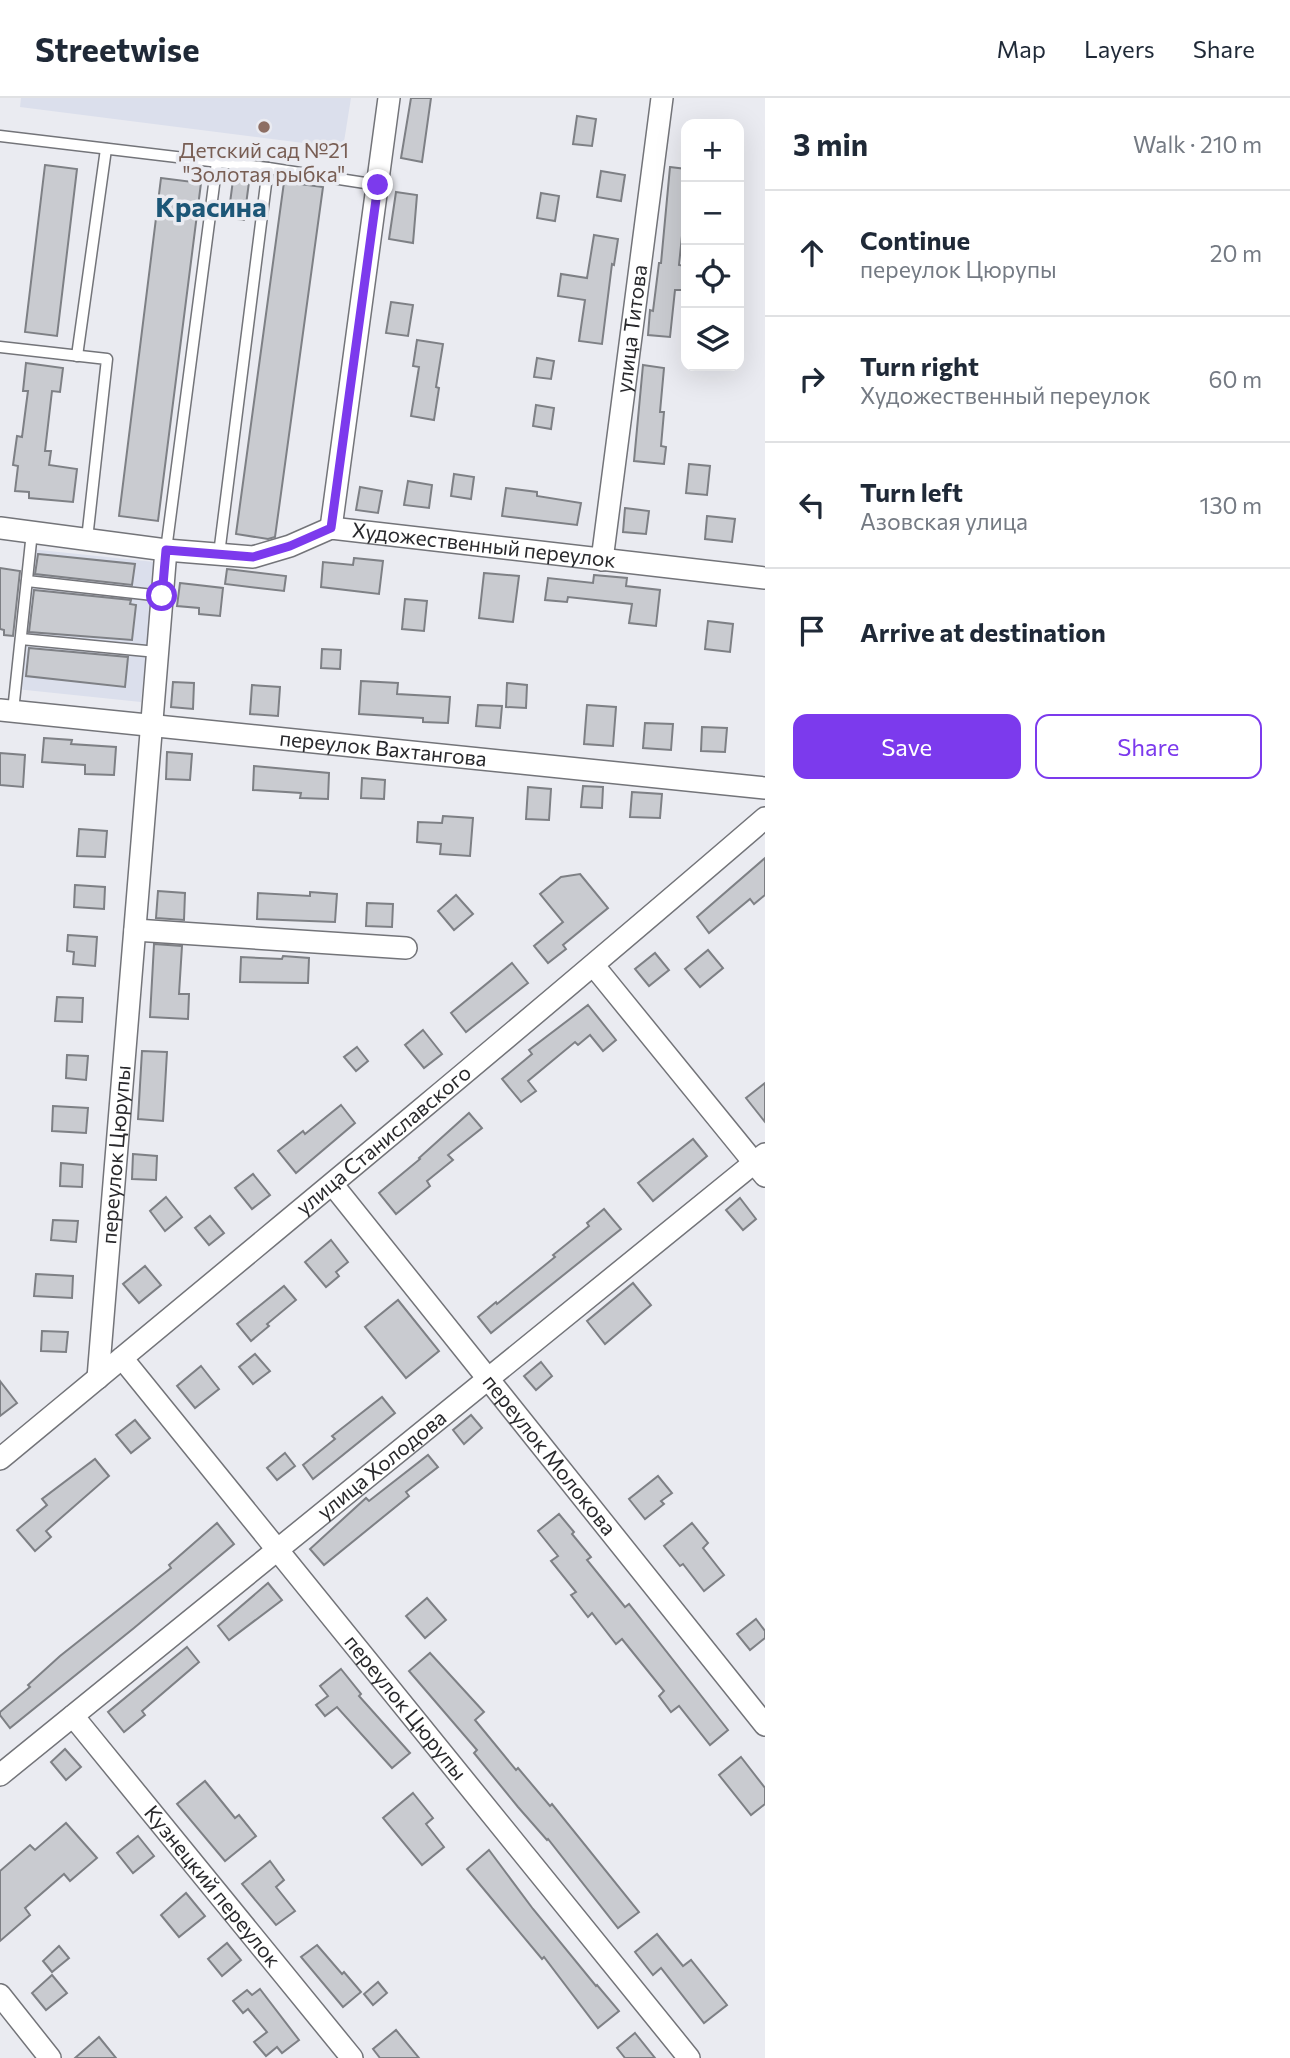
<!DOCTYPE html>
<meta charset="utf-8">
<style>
:root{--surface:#fff;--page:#f6f6f7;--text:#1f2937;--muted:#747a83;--line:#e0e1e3;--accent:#7c3aed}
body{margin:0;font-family:Commissioner,sans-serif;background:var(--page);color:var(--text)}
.controls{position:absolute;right:21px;top:21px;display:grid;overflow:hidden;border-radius:14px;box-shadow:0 7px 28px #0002}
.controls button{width:63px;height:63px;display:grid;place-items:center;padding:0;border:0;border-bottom:2px solid var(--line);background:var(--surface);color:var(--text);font:35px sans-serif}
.stop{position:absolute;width:21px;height:21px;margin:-16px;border:5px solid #7c3aed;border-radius:50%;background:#fff}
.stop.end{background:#7c3aed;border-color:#fff;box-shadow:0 2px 7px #0008}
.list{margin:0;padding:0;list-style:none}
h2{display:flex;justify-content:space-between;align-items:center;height:91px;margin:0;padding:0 28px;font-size:30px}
h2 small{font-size:23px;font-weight:400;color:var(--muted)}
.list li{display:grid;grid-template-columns:46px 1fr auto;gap:21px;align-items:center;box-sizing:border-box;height:126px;padding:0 28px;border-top:2px solid var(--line)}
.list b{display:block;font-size:26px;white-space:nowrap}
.list p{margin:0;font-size:23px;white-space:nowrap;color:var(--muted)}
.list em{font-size:23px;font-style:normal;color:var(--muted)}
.actions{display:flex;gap:14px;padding:21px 28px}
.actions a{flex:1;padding:16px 0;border:2px solid var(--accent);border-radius:14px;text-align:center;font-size:24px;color:var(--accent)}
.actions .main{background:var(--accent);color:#fff}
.icon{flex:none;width:38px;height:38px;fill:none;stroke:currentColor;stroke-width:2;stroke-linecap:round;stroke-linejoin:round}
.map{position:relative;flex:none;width:765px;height:1960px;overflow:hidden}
header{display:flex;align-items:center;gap:42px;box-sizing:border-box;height:98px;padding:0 35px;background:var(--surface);border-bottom:2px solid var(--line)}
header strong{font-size:33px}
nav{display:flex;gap:38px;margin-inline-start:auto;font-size:24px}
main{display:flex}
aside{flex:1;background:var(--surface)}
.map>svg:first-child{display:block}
</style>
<header>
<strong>Streetwise</strong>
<nav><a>Map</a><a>Layers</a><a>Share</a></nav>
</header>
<main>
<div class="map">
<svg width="765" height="1960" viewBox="0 0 765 1960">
<rect width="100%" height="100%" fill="#eaebf1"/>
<!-- built -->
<g fill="#dbdfec">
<path d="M21,0H351L343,50L20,9Z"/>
<path d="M30,451L155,464L141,604L16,591Z"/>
</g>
<!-- building -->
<g fill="#c9cbd0" stroke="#7e8085" stroke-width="2">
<path d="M411,0H431L422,64L401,60Z"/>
<path d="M577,18L596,21L592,48L573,46Z"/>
<path d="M45,67L77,71L57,238L25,234Z"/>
<path d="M670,69L686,71V99L679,167L685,168L682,192H675L670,239L648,237L650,212L653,213L659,165H661Z"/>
<path d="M601,73L625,77L621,103L597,99Z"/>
<path d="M161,80L201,85L158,423L119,418Z"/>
<path d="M233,82L249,84L244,122L228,120Z"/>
<path d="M284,84L323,89L275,439L268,441L236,436Z"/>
<path d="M396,94L417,97L413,145L389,141Z"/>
<path d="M541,95L559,98L555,123L537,120Z"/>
<path d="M594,137L618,141L614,167L612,166L602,246L579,243L585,202L558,198L561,176L587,180Z"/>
<path d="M391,204L413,207L408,238L386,235Z"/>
<path d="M417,242L443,246L436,289L439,290L434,322L411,318L419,269L413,268Z"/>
<path d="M537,260L554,263L551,281L534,279Z"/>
<path d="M26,265L63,270L60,294L52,293L45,353H51L49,367L77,371L73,404L29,400V394L15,393L18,368L13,367L17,338L22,339L26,308L28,293H23Z"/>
<path d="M643,267L664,270L660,314H664L661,348L666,349L664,366L634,363Z"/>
<path d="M536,307L554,310L551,331L533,328Z"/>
<path d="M689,366L710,368L707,397L686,395Z"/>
<path d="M454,376L474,379L471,401L451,398Z"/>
<path d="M408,383L432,387L429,410L404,407Z"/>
<path d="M360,389L382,393L378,415L356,412Z"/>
<path d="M506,390L537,394V398L581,405L577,427L502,418Z"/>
<path d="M625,410L649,413L646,436L623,434Z"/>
<path d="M707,418L735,421L732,444L705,441Z"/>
<path d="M38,456L135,466L132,487L35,476Z"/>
<path d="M354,460L383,463L379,496L321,489L323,464L353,467Z"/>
<path d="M0,470L20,473L13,538L4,537V532L0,531Z"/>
<path d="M227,471L286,478L284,493L225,486Z"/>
<path d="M484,475L519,478L513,524L479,520Z"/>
<path d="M594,477L627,480L626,488L660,492L656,528L629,525L632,506L568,499L567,504L545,502L548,480L593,485Z"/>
<path d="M180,485L223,490L220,518L199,516V510L177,508Z"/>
<path d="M34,492L131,502L130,506L136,507L132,542L29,534Z"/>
<path d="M405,501L427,503L424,533L402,531Z"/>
<path d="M708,523L733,526L730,554L705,551Z"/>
<path d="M29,550L128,559L125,589L26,578Z"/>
<path d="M322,551L341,552L340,571L321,570Z"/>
<path d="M361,583L398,585L397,596L450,599L448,625L423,624V620L359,616Z"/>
<path d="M173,584L194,585L193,611L171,609Z"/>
<path d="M507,585L527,587L526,610L506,609Z"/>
<path d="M252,587L280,589L278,618L250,616Z"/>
<path d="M478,607L502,608L500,630L476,628Z"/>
<path d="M587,607L616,609L613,648L584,646Z"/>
<path d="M645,625L673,626L671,652L643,650Z"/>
<path d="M702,629L727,630L725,654L701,653Z"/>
<path d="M44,640L72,642L71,646L116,649L114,677L85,676V667L42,664Z"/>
<path d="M167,654L192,656L190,682L166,681Z"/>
<path d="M0,655L25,657L23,689L0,687Z"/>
<path d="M254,668L329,675L328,701L300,700L301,695L253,692Z"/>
<path d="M362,680L385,682L384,701L361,700Z"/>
<path d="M583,688L603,689L602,710L581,709Z"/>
<path d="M528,689L551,691L549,722L526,721Z"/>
<path d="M632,694L662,696L660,720L630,719Z"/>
<path d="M443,718L473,720L470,758L440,756L441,746L417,744L418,724L442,725Z"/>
<path d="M79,731L107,733L105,759L77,758Z"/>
<path d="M765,760V797L754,806L750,801L709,835L697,819Z"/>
<path d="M580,776L608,810L563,847L566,851L548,865L534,848L563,824L540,796L561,779Z"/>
<path d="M75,787L105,789L104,811L74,809Z"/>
<path d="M158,793L185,795L184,822L156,820Z"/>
<path d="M310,794L337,796L335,824L257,821L258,795L310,798Z"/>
<path d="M456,797L473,816L454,832L438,813Z"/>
<path d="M367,805L393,806L392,829L366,828Z"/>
<path d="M68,837L97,839L95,868L73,866L74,854L67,853Z"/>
<path d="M154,846L182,848L179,896H189L188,921L150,919Z"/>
<path d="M708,852L723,870L700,889L685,871Z"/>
<path d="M655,855L669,872L649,888L635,871Z"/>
<path d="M283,858L309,860L308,885L240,884L241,859L282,861Z"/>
<path d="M512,865L528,885L466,934L451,915Z"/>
<path d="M57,899L83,900L82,924L55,923Z"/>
<path d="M588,907L616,942L603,953L590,937L578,947L575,944L528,983L536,993L521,1004L502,981L532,956L529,952Z"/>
<path d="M423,932L442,956L424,970L405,947Z"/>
<path d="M357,949L368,963L356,973L344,959Z"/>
<path d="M142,953L167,954L163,1023L138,1021Z"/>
<path d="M67,957L88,958L86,982L66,980Z"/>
<path d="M765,985V1024L746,1000Z"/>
<path d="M341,1007L355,1025L296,1075L278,1053L303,1033L305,1036Z"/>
<path d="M53,1008L88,1010L86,1035L52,1033Z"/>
<path d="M469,1015L482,1030L448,1057L453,1062L427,1083L430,1088L396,1116L379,1095L420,1061L419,1060Z"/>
<path d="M693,1041L707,1058L653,1103L638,1085Z"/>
<path d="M133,1056L157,1058L156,1082L132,1081Z"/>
<path d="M61,1065L83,1067L82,1089L60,1088Z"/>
<path d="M253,1076L270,1097L252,1111L235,1090Z"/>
<path d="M166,1099L182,1119L165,1133L150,1113Z"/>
<path d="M740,1100L756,1121L743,1132L726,1112Z"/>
<path d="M604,1111L621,1131L491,1235L478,1219L496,1204L497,1206L555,1159L553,1157L589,1128L587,1125Z"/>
<path d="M210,1118L224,1135L209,1147L195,1130Z"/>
<path d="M53,1122L78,1123L76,1144L51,1142Z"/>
<path d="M331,1142L348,1164L336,1174L339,1178L326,1189L305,1164Z"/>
<path d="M145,1168L161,1187L139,1205L123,1186Z"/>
<path d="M36,1176L73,1178L72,1200L34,1198Z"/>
<path d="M633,1185L651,1207L605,1246L587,1223Z"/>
<path d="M284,1188L296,1202L267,1226L269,1228L251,1243L237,1226Z"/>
<path d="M398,1202L439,1253L406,1280L365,1229Z"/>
<path d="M42,1233L68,1234L66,1254L41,1253Z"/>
<path d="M255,1256L270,1273L253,1286L239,1269Z"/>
<path d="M541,1264L552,1278L536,1292L524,1278Z"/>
<path d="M201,1268L219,1291L195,1310L177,1288Z"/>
<path d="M0,1283L17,1305L0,1318Z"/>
<path d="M382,1299L395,1315L313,1381L303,1367L335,1341L332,1338Z"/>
<path d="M471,1317L482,1330L464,1346L453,1332Z"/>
<path d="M135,1322L150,1340L131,1355L116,1337Z"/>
<path d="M285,1355L295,1368L277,1382L267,1370Z"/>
<path d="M428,1357L438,1369L406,1394L409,1398L324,1467L310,1451L366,1400L369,1403Z"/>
<path d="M95,1361L109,1378L46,1433L51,1439L35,1453L17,1432L47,1407L42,1401Z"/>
<path d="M658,1378L672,1395L661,1403L664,1406L645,1421L629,1401Z"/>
<path d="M559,1416L574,1434L572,1436L591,1459L587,1462L625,1509L629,1506L728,1632L710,1647L679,1608L671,1614L659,1598L664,1593L622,1541L616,1546L592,1515L588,1519L571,1497L576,1494L551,1463L558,1458L538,1433Z"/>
<path d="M217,1425L234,1446L134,1530L10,1630L0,1617V1614L30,1589L28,1587L60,1558L171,1470L169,1467Z"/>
<path d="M692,1425L708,1445L703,1450L724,1477L704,1493L683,1466L680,1468L664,1448Z"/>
<path d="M268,1485L282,1502L229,1542L218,1528Z"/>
<path d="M427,1500L446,1522L425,1540L406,1518Z"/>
<path d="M756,1521L765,1533V1540L750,1552L737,1536Z"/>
<path d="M187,1549L199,1564L142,1613L145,1617L124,1634L108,1614Z"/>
<path d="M430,1555L484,1614L475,1622L516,1672L518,1670L550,1708L552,1706L639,1814L618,1830L548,1741L547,1742L518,1709L474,1655L477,1652L409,1573Z"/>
<path d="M341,1571L361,1596L359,1598L410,1655L392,1670L337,1609L325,1618L316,1607L328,1598L320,1588Z"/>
<path d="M65,1651L81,1669L66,1682L51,1664Z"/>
<path d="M741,1659L765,1690V1706L751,1717L719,1677Z"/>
<path d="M205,1683L235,1720L239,1717L256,1738L225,1763L177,1706Z"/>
<path d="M413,1695L433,1720L426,1726L444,1749L422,1767L383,1720Z"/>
<path d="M66,1725L97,1760L70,1783L64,1776L25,1810L30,1817L0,1843V1773L30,1747L35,1752Z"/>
<path d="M138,1738L154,1758L133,1775L117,1755Z"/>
<path d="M489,1752L533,1811L596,1888L597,1887L619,1913L598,1930L544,1859L542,1861L467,1771Z"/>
<path d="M270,1763L284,1782L276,1789L295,1813L276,1827L242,1786Z"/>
<path d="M186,1795L205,1818L179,1839L161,1817Z"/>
<path d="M657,1836L683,1868L691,1862L727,1907L704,1925L661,1870L653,1877L635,1854Z"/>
<path d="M227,1845L241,1862L222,1878L208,1861Z"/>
<path d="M317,1847L342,1876L344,1874L361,1894L343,1909L301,1859Z"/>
<path d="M59,1848L69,1860L52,1874L43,1863Z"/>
<path d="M52,1877L67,1895L46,1912L32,1895Z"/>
<path d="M378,1884L387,1895L373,1907L364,1896Z"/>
<path d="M260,1891L299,1942L282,1955L277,1949L266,1958L254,1944L267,1934L248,1911L243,1915L233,1903L247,1892L252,1897Z"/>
<path d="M396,1932L419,1960H380L373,1951Z"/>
<path d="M635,1935L655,1960H625L617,1950Z"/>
<path d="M99,1939L116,1960H75Z"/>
</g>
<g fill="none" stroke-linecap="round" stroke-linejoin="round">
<defs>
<g id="lane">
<path d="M0,38L268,70L378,87"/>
<path d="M0,249L107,261L87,441"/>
<path d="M77,258L106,51"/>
<path d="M166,452L217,64"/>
<path d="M219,456L268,70"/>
<path d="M27,483L162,498"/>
<path d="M21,541L157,554"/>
<path d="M13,613L32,434"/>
</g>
<g id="street">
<path id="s1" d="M0,430L166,452L253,459L290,448L331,430L765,480"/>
<path d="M331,430L389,0"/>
<path id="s2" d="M602,462L662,0"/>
<path id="s3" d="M0,612L765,690"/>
<path d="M135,832L406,850"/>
<path d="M594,868L765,1078"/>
<path id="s4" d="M333,1087L765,1627"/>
<path id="s5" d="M122,1260L689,1960"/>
<path id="s6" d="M98,1280L166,452"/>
<path id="s7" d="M0,1361C256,1149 513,937 765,720"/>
<path id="s8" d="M73,1618L352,1960"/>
<path id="s9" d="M0,1677L765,1056"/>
<path d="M0,1897L50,1960"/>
</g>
</defs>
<!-- lane casing -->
<use href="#lane" stroke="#737479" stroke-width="13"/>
<!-- street casing -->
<use href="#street" stroke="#737479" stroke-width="24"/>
<!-- lane -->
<use href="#lane" stroke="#fff" stroke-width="10"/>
<!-- street -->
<use href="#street" stroke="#fff" stroke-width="21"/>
</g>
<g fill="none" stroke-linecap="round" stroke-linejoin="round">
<!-- route -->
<path stroke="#7c3aed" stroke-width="9" d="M162,498L166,452L253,459L290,448L331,430L378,87"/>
</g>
<!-- markers -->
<circle fill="#8d6e63" stroke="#eaebf1" stroke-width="2.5" cx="264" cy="29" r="7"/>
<g text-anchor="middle" stroke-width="7" stroke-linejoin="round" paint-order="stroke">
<!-- education labels -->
<g font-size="21" fill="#785e54" stroke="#eaebf1">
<text x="264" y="60">Детский сад №21<tspan x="264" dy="24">"Золотая рыбка"</tspan></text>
</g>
<!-- street labels -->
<g font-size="21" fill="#29292c" stroke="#eaebf1">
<text dy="7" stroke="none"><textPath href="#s2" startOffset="233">улица Титова</textPath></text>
<text dy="7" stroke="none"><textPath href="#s1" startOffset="492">Художественный переулок</textPath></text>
<text dy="7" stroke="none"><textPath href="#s3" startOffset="385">переулок Вахтангова</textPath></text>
<text dy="7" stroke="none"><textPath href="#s7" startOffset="499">улица Станиславского</textPath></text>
<text dy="7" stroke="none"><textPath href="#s6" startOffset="224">переулок Цюрупы</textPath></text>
<text dy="7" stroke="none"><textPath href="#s4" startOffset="346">переулок Молокова</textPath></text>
<text dy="7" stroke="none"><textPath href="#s9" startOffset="492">улица Холодова</textPath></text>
<text dy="7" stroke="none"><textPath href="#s5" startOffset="450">переулок Цюрупы</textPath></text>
<text dy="7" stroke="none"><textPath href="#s8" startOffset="220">Кузнецкий переулок</textPath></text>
</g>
<!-- district labels -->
<g font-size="28" font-weight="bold" fill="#1c5677" stroke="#eaebf1">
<text x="211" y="119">Красина</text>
</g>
</g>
</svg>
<div class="controls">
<button>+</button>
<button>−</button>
<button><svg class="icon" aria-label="locate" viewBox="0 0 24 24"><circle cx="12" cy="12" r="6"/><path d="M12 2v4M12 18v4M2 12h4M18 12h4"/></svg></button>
<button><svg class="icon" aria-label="layers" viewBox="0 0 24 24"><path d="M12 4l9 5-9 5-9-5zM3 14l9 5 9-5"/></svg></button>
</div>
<div class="stop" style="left:162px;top:498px"></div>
<div class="stop end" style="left:378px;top:87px"></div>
</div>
<aside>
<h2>3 min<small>Walk · 210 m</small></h2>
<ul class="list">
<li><svg class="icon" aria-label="ahead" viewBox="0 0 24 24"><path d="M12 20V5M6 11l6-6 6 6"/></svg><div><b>Continue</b><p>переулок Цюрупы</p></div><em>20 m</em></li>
<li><svg class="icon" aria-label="right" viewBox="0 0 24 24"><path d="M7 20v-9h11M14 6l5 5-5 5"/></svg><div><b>Turn right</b><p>Художественный переулок</p></div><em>60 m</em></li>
<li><svg class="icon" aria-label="left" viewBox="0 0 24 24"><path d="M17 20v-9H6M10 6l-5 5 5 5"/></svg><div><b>Turn left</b><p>Азовская улица</p></div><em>130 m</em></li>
<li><svg class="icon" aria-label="arrive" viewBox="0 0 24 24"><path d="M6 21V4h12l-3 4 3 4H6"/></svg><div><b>Arrive at destination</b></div></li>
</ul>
<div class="actions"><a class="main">Save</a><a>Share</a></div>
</aside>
</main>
